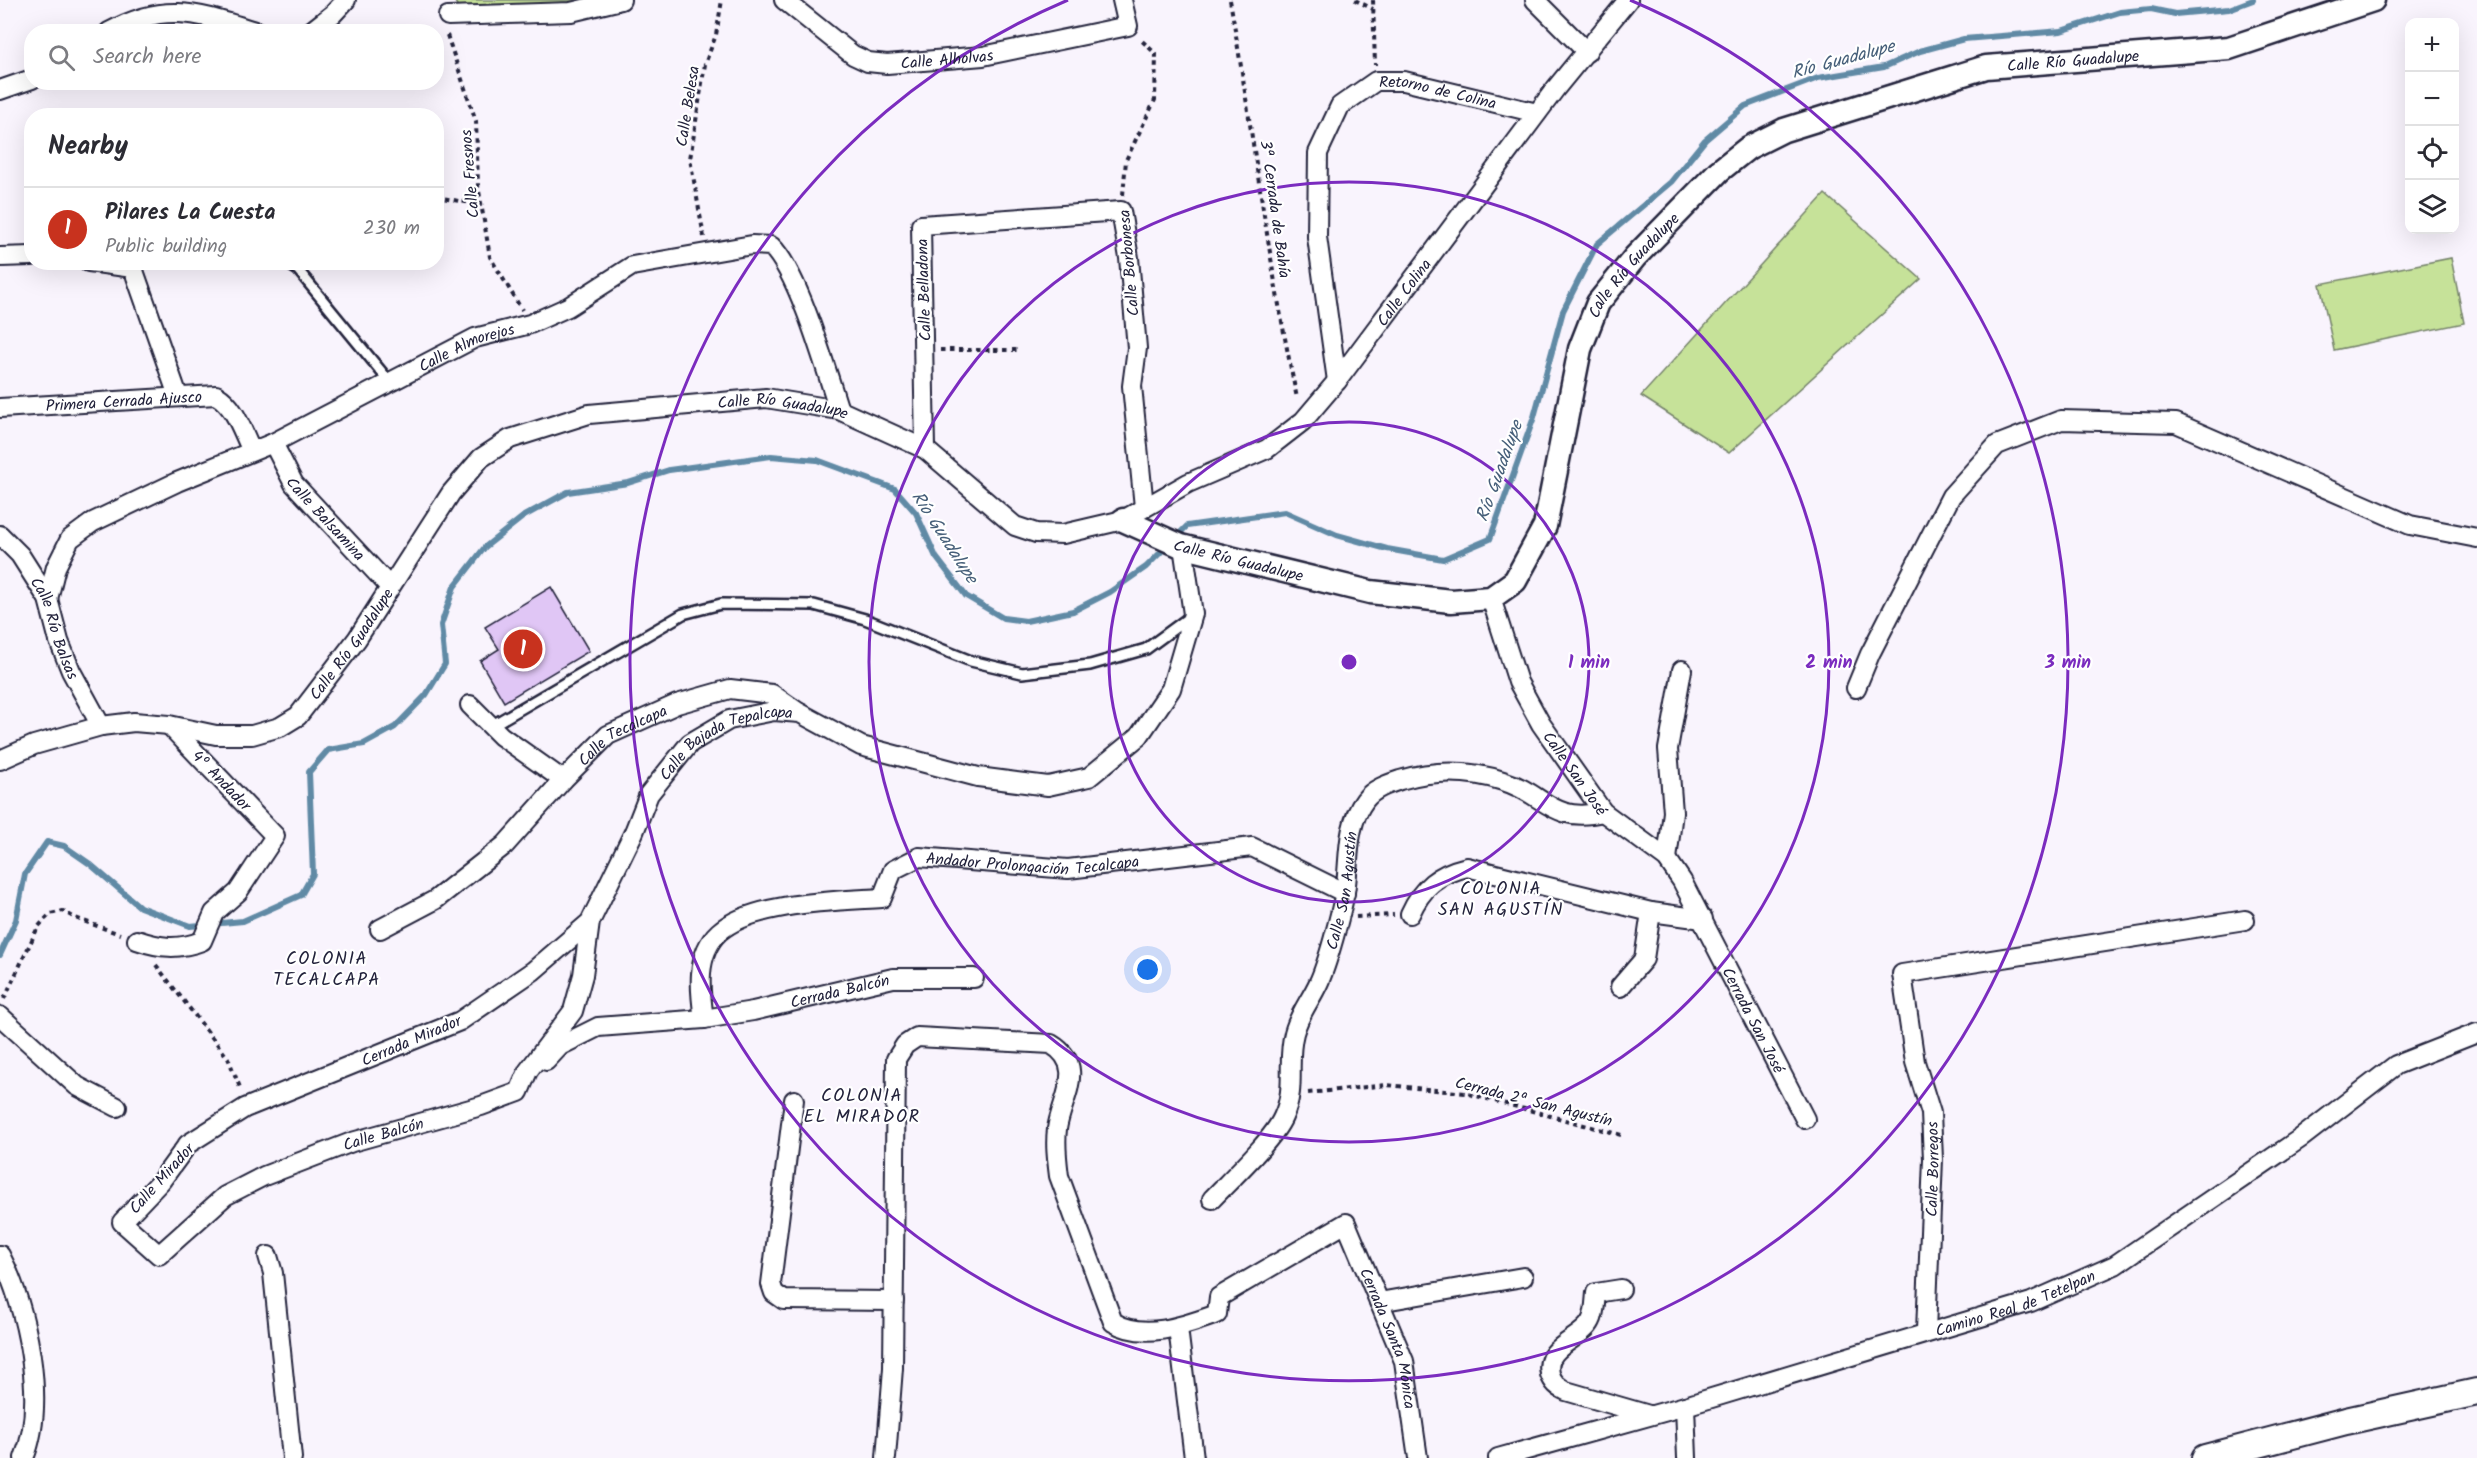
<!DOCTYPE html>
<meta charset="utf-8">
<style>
:root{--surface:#fff;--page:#f2f2f3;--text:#2b2b33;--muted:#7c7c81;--line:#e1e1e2;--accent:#c8321e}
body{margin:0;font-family:Kalam,sans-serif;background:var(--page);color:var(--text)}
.controls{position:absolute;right:18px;top:18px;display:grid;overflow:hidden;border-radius:12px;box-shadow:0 6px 24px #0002}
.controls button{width:54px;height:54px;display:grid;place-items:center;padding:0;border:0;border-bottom:2px solid var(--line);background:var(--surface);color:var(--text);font:30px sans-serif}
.you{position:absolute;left:1148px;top:970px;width:21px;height:21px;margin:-15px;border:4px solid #fff;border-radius:50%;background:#1a73e8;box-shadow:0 0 0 9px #1a73e833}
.badge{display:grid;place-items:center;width:39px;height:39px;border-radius:50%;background:var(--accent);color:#fff;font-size:20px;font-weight:700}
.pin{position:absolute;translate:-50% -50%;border:3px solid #fff;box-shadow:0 2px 6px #0006}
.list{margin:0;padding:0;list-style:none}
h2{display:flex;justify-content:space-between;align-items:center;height:78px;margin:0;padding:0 24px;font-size:26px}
h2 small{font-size:20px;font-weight:400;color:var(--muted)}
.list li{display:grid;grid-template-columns:39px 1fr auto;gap:18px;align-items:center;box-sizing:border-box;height:84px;padding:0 24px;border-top:2px solid var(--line)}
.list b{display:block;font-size:22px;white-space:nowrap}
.list p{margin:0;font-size:20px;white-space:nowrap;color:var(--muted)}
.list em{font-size:20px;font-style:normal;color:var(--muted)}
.icon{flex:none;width:33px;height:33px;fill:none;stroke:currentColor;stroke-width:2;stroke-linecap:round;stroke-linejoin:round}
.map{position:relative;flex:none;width:2477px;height:1458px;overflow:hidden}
.search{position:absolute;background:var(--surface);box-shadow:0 6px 24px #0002;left:24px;top:24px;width:420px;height:66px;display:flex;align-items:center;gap:15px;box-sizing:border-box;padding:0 21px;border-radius:24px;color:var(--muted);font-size:22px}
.panel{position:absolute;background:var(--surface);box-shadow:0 6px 24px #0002;left:24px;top:108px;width:420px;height:162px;border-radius:24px}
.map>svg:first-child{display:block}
</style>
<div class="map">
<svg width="2477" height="1458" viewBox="0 0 2477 1458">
<rect width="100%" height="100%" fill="#f9f4fd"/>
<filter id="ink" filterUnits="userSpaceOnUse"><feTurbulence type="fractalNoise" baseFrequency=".0167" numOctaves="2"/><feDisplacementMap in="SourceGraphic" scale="12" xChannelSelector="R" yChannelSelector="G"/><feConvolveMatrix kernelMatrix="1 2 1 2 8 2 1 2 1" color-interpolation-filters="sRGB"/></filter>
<g filter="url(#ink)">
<!-- green -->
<g fill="#c6e299" stroke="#74826a" stroke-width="1.5">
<path d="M454,0H581V8L461,12Z"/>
<path d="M1825,194L1921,279L1729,453L1641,396Z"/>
<path d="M2451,258L2464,323L2334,350L2320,284Z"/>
</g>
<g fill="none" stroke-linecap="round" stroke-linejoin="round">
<!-- stream -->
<g stroke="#608aa5" stroke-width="6">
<path d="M1174,539L1187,526L1285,512L1337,535L1387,549L1443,559L1490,539L1534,417L1563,311L1597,244L1671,182L1705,140L1745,106L1818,78L1884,67L1920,51L1964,39L2061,31L2120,12L2151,9L2175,14L2229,9L2253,0"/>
<path d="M0,955L16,920L25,874L47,842L64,846L90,864L140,907L190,926L243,921L301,895L313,874L309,772L328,750L364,744L395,727L426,695L445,664L441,625L454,587L485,547L524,516L568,492L628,483L669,470L771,456L817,460L895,489L916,513L936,557L966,596L1003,618L1026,621L1073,611L1110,592L1146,567L1167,546"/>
</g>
</g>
<!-- building -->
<path fill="#e0c6f5" stroke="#22223b" stroke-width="1.5" d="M551,587L589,651L504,702L480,661L499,649L485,627Z"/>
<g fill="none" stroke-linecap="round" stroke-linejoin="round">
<defs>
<g id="service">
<path d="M285,262L298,270L389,381"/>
<path d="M491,726L683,614L721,604L814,605L865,619L971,661L1022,673L1090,665L1146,649L1191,616"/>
</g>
<g id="minor">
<path id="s1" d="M784,0L853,55L868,62L887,64L983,56L1128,26L1122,0"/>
<path d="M1535,0L1587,52"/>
<path d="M448,16L571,12L621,0"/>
<path d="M109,32C167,0 199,14 258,32"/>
<path d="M310,32L333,14L346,0"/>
<path d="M0,90L32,79"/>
<path d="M0,257L32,256"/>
<path d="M89,262L133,268L178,396"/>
<path id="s2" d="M1337,381L1317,237L1318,153L1340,106L1376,81H1404L1537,113"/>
<path id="s3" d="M0,408L216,395C236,407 242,431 252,451"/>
<path id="s4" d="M273,443L294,484L389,586"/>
<path d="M925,449L921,225L1121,211L1129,258L1137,348L1132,386L1144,507"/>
<path id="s5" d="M0,535L20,555L48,599L59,641L71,671L101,726"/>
<path id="s6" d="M1491,598L1518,682L1541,724L1603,812L1667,859L1682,881L1805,1119"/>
<path id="s7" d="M48,599L56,567L70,539L93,522L177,482L273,443L475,338L530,324L568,307L632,266L752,245L771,246C799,273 826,370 839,410"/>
<path d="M1856,688L1870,654L1951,496L1997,445L2061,420L2176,423L2410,525L2477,538"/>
<path d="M470,705L501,736L563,780"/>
<path id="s8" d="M0,760L34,745L101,726L134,722L169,725L216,735H252L280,727L298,716L357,639L451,493L481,458L510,439L589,414L766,398L839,410L925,449L1015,526L1036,533L1063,534L1123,520L1188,483L1267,449L1303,421L1337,381L1556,88L1628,0"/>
<path d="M1667,859L1673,812L1668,749L1682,670"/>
<path d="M1410,914C1422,887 1438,874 1467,867L1651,912L1703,919"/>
<path id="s9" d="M590,922L533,971L460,1021L245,1108L188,1144L161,1181L122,1222L159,1255L225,1196L264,1176L352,1142L481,1106L519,1092L528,1071L573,1011L583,975L590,922L634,832L649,794L690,743L729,720L774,711L800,713L861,746L978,777L1048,786L1089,777L1139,736L1171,689L1193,614L1183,546"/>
<path id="s10" d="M380,929L435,900L505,845L563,780L608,735L677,704L730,689L772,694L798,712"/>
<path d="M137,940C160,948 178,950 202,941L214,913L238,892L275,836L169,725"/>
<path d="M1620,987L1644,959L1651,912"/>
<path d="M0,1016L77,1086L117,1107"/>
<path id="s11" d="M704,1019C700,992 695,954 719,932C752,902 839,901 882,898L893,870L919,857L1068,869L1252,847L1345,893"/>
<path id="s12" d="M546,1061L560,1046L598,1027L704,1019L753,1011L893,978H974"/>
<path d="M794,1100L771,1284L774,1293L784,1300L894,1301"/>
<path id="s13" d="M1212,1199C1230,1180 1273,1140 1283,1117C1297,1087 1286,1063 1294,1033C1299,1014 1310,1001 1318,984C1327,966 1341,913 1345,892C1350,862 1345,826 1365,800C1373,789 1388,784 1400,780C1434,770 1469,770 1503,781C1546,794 1551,824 1603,812"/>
<path d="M0,1255C27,1306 47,1403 24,1458"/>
<path d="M268,1256L273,1273L292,1458"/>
<path d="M1621,1289L1596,1293C1595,1302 1595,1314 1591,1321C1582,1340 1543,1346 1550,1374C1553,1383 1558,1387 1566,1391L1649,1415"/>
<path d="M1379,1302L1523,1277"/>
<path d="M1178,1328L1194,1458"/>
<path id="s14" d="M1926,1331L1933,1159L1931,1113L1915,1062L1902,974L2245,920"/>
<path d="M1685,1406L1687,1458"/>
<path id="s15" d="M886,1458L893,1368L896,1059L905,1045L917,1037L1051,1044C1088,1066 1061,1099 1057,1129C1055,1145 1057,1160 1059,1176L1113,1322C1144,1341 1186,1325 1217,1314L1219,1297L1346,1223L1404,1361L1418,1458"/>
<path id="s16" d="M1498,1458L1685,1406L2031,1302L2115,1265L2301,1138L2396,1065L2477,1033"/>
</g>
<g id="tertiary">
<path id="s17" d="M1123,520L1181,546L1370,592L1451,601L1491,598L1515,581L1545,526L1580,349L1598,303L1635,257L1719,171L1748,148L1784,130L1986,67L2229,48L2373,0"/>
</g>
<path id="secondary" d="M2205,1458L2346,1421L2477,1392"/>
</defs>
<!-- service casing -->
<use href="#service" stroke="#22223b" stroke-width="14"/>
<!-- minor casing -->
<use href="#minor" stroke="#22223b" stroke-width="22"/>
<!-- tertiary casing -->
<use href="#tertiary" stroke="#22223b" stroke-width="27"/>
<!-- secondary casing -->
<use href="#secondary" stroke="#22223b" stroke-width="30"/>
<!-- path -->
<g stroke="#22223b" stroke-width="4" stroke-dasharray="4.5 4.5" stroke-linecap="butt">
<path d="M1230,0C1253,133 1269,267 1297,398"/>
<path d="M1355,0L1373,9"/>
<path d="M1373,0L1375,65"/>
<path d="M447,35L476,121L478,185L490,257L522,310"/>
<path d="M1123,195L1126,160L1155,100L1156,54L1140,39"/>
<path d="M436,197L482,205"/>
<path d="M704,237L690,159L705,64L716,35L722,0"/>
<path d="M940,350H1020"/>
<path d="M1356,917L1394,915"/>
<path d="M156,965L228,1058L241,1090"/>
<path d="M4,999L38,927L50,914L63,911L75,918L120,934"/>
<path d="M1308,1093L1387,1085L1465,1093L1625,1136"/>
</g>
<!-- service -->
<use href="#service" stroke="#fff" stroke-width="9"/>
<!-- minor -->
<use href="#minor" stroke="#fff" stroke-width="18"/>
<!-- tertiary -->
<use href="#tertiary" stroke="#fff" stroke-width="22"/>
<!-- secondary -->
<use href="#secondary" stroke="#fff" stroke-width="26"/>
</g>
</g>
<!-- distance rings -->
<g fill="none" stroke="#7b2cbf" stroke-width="3">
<circle cx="1349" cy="662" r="240"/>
<circle cx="1349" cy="662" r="480"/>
<path d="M1630 0A719 719 0 1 1 1068 0"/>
</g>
<g text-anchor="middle" stroke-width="4.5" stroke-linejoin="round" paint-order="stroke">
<!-- street labels -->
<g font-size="16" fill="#22223b" stroke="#fff">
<text dy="6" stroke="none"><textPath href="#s1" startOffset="184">Calle Alholvas</textPath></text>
<text dy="6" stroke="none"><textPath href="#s17" startOffset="1257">Calle Río Guadalupe</textPath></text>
<text dy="6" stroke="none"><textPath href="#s2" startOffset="388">Retorno de Colina</textPath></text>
<text transform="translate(687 106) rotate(-81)" y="6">Calle Belesa</text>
<text transform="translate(469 174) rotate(-95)" y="6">Calle Fresnos</text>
<text transform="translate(1276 209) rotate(82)" y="6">3ª Cerrada de Bahía</text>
<text transform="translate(1128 263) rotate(-95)" y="6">Calle Borbonesa</text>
<text dy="6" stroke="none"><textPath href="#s17" startOffset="753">Calle Río Guadalupe</textPath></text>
<text transform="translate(923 290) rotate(-92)" y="6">Calle Belladona</text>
<text dy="6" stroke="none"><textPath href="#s8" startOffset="1689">Calle Colina</textPath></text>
<text dy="6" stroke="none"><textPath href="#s7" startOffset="506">Calle Almorejos</textPath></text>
<text dy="6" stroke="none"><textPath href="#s3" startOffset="124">Primera Cerrada Ajusco</textPath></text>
<text dy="6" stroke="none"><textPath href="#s8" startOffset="939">Calle Río Guadalupe</textPath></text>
<text dy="6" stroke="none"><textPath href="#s4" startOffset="93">Calle Balsamina</textPath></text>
<text dy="6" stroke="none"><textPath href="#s17" startOffset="123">Calle Río Guadalupe</textPath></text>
<text dy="6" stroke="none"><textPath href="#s5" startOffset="110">Calle Río Balsas</textPath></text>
<text dy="6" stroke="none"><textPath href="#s8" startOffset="399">Calle Río Guadalupe</textPath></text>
<text dy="6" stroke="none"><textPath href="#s10" startOffset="314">Calle Tecalcapa</textPath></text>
<text dy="6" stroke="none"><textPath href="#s9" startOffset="1444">Calle Bajada Tepalcapa</textPath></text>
<text dy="6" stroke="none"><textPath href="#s6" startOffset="196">Calle San José</textPath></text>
<text transform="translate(222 780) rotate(46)" y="6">4º Andador</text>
<text dy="6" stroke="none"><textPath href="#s11" startOffset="434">Andador Prolongación Tecalcapa</textPath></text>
<text dy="6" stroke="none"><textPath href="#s13" startOffset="346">Calle San Agustín</textPath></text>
<text dy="6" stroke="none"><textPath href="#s12" startOffset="308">Cerrada Balcón</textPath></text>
<text dy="6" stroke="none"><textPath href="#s6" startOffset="506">Cerrada San José</textPath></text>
<text transform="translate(411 1040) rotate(-23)" y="6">Cerrada Mirador</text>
<text transform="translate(1534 1101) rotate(14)" y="6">Cerrada 2ª San Agustín</text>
<text dy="6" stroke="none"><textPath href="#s9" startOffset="874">Calle Balcón</textPath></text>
<text dy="6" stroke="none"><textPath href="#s14" startOffset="162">Calle Borregos</textPath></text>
<text transform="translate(161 1178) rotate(-48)" y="6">Calle Mirador</text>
<text dy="6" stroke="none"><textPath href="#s16" startOffset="540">Camino Real de Tetelpan</textPath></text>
<text dy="6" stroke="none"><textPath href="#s15" startOffset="1257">Cerrada Santa Mónica</textPath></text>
</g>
<!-- water labels -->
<g font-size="18" font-style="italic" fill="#465f79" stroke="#fff">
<text transform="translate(1843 59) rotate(-15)" y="6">Río Guadalupe</text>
<text transform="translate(1499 471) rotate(-70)" y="6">Río Guadalupe</text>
<text transform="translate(945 537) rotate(57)" y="6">Río Guadalupe</text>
</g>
<!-- neighbourhood labels -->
<g font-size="18" letter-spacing="1.5" fill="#22223b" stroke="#fff">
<text x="1501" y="894">COLONIA<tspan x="1501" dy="21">SAN AGUSTÍN</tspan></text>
<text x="327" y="964">COLONIA<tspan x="327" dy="21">TECALCAPA</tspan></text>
<text x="862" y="1101">COLONIA<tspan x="862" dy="21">EL MIRADOR</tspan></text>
</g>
</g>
<circle cx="1349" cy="662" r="9" fill="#7b2cbf" stroke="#fff" stroke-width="3"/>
<g font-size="18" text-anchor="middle" font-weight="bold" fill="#7b2cbf" stroke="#fff" stroke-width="4.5" stroke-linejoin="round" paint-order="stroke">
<text x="1589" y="668">1 min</text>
<text x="1829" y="668">2 min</text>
<text x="2068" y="668">3 min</text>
</g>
</svg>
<div class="controls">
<button>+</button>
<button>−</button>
<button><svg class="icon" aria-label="locate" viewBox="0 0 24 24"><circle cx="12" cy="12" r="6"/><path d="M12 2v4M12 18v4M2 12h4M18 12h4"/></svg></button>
<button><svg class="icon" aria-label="layers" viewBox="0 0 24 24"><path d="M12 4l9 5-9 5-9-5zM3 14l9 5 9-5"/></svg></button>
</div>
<div class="you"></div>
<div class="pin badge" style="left:523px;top:649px">1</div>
<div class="search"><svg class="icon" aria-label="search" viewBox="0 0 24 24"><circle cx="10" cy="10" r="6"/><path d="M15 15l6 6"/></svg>Search here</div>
<section class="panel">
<h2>Nearby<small></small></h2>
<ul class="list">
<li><span class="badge">1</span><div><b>Pilares La Cuesta</b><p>Public building</p></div><em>230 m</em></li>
</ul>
</section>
</div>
